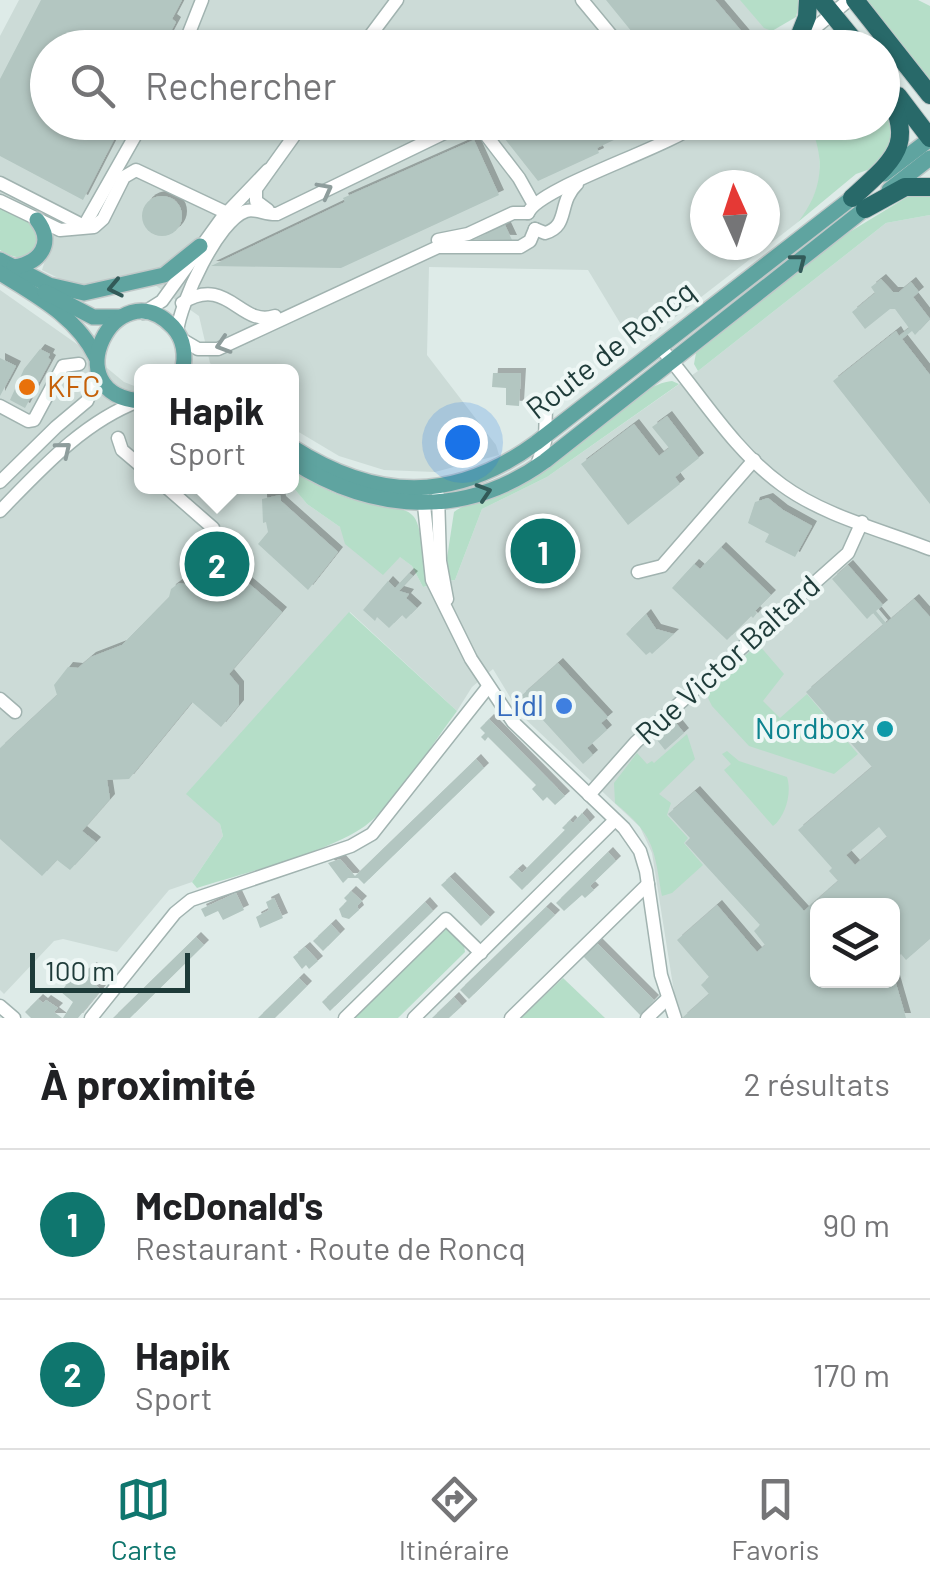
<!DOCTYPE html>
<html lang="fr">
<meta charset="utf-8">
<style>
:root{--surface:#fff;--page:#f6f6f6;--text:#202124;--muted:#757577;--line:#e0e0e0;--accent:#0f766e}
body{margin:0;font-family:Barlow,sans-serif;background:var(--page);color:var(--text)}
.controls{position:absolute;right:30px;bottom:30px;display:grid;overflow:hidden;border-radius:15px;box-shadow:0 2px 8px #0004}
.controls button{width:90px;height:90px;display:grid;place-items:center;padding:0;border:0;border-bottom:2px solid var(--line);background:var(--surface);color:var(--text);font:50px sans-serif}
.compass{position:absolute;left:690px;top:170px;width:90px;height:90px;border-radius:50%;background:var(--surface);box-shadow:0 2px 8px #0004;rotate:357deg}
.scale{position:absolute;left:30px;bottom:25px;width:160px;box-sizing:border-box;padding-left:10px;border:5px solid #1e3b39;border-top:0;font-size:28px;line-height:35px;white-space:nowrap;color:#1e3b39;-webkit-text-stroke:8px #eef7f5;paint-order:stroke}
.you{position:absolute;left:462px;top:442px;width:35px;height:35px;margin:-25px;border:8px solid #fff;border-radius:50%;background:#1a73e8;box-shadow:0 0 0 15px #1a73e833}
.badge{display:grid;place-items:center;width:65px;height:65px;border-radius:50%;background:var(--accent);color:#fff;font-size:32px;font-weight:700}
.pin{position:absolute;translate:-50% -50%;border:5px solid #fff;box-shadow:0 2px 10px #0006}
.popup{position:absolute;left:134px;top:364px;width:165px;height:130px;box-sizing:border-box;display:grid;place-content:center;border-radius:15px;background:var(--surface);filter:drop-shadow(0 2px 8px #0005);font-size:32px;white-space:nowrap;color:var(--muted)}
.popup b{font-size:38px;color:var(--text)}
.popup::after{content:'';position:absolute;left:50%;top:100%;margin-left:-20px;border:20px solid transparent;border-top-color:var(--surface)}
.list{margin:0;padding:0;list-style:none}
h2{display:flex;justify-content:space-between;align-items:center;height:130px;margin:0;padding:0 40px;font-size:42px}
h2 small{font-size:32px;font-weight:400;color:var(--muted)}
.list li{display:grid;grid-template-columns:65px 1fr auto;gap:30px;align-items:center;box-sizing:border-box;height:150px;padding:0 40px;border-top:2px solid var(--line)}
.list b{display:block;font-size:38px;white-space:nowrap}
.list p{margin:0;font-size:32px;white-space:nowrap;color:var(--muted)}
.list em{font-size:32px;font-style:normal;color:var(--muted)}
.icon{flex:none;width:55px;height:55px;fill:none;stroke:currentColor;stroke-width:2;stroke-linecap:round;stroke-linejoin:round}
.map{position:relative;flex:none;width:930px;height:1018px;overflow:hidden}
.search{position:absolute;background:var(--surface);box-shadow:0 2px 8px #0004;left:30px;right:30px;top:30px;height:110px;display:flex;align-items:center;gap:25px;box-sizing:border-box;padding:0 35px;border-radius:55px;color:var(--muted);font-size:38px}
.sheet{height:430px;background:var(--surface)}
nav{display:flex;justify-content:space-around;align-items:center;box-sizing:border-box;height:140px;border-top:2px solid var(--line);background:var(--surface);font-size:28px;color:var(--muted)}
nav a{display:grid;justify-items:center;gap:5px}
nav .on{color:var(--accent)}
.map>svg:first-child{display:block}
</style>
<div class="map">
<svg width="930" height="1018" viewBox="0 0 930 1018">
<defs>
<filter id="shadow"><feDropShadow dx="5" dy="-5" stdDeviation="0" flood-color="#0004"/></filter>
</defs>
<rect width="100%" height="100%" fill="#deebe8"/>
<!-- built -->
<g fill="#ccdbd7" fill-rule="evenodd">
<path d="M19,0H746L786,47L48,48V122L809,123L819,144L820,180L809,209L798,222L647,339L631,341L588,270L429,267L427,355L496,445L499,455L435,472L384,470L339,456L292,428V372L217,371L210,363L199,316L142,276L94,285L70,284L42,270L53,235L0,207V36ZM705,185H765V245H705Z"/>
<path d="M930,215V1018H682L677,1011L652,853L640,827L521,715L493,669L472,687L457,711L350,612L213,816L220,824L223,836L192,882L169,890L117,952L63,939L54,941L4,994L0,990V290L84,349L124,382L142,389V486H292L307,504L340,527L383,574L399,556L412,566L423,587L455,580L482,509L547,477L698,371L886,223ZM818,906H892V981H818Z"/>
</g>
<!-- green -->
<g fill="#b5dec8">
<path d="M740,0H800L796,17L772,31L764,28Z"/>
<path d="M862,0H918L930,6V85Z"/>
<path d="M883,99L894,120L889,155L879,166L856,174L798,222C823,191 826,158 809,123L882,122Z"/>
<path d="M912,194L930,195V215L886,223L698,371L694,364L696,353L843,236Z"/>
<path d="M0,207C24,219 41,220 37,250C22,260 15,259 0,250Z"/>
<path d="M672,381L679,384L547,477L482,509L455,580L448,581L447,558L454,512C467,502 483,502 497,494C536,472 636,383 672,381Z"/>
<path d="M292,470C317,487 348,501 378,505C390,507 406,507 414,517C423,529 424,570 427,586L423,587L412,566L400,557L383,575L345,544L340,527L307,504L292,486Z"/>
<path d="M349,612L457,711C432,744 396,803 365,826C327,853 243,873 197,888L192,882L223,836L220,824L186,794Z"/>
<path d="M758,644L784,674L763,701L780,718L807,694L858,754L834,774L749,746L712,706L708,698L710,688Z"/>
<path d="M687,734L695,759L659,794L671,803L667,815L688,838L684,843L703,865L672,893L662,896C654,847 654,835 615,803L614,783L637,753L647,764L652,761L654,763Z"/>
<path d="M727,751L739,761L787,777C792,792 786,816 773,826L724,770L731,764L722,754Z"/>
<path d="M447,928L464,945L465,952L398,1018H354Z"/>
<path d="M563,978L605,1018H521Z"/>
</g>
<!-- building -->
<g fill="#b3c6c1" fill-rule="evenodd" filter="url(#shadow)">
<path d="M41,0H182L172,19L176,22L162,48H48V122H123L83,200L0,156V79Z"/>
<path d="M606,0H715L749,40L740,48H645Z"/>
<path d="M511,122H652L597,148L599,153L538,181L497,129Z"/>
<path d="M474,140L499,195L341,268L211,266L345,202L343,198Z"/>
<circle cx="162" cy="216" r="20"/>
<path d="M505,225L512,240L475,239Z"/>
<path d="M881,279L893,292H899L911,282L919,292L913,297L930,319L915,335L912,331L902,339L930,375V504L833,381L896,331L899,336L909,328L895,309H890L865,329L852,312L875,293L871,287Z"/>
<path d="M40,349L50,354L48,358L51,360L25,408L10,400L24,369Z"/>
<path d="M0,358L16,366L0,396Z"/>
<path d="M493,373H521L519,406L506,405V388L492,387Z"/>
<path d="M667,416L699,458L675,477L680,484L628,525L581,464L634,424L659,456L669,448L652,427Z"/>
<path d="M280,495L281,501L338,552L308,590L258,544L268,532L266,522L263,523L262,499Z"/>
<path d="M768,498L783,510L812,526L795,557L765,542L769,534L748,523L755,502Z"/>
<path d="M535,526L568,563L551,576L519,539Z"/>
<path d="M721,547L771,595L755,611L757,613L753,618L751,616L727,640L672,588L694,564L700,569Z"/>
<path d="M218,552L227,559L226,564L282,612L229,674L239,686V705L221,727L192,702L129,779L107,780L110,799L82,831L96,842L70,870L57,860L42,876L0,839V748L57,695L54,685L68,667L78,668L91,657L122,645L169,597L171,589L179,583L185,584Z"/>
<path d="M848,565L883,605L876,611L886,623L914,599L930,617V939L906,960L901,954L892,962V906H818V981L895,980L906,1018H682L709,994L701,985L709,977L677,940L717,905L757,952L765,945L754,931L760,925L685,843L690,838L668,814L695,791L804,911L838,881L829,871L832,868L798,830L872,767L806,692L883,625L873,613L867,619L832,579ZM879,827L887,837L855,865L846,855Z"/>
<path d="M409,573L413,576L399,591L409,594L406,598L417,608L406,619L402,615L389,628L377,617L375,621L363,610L388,581L395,588Z"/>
<path d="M646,614L656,629L674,634L652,654L650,652L646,655L626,634Z"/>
<path d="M558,663L608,717L601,723L607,730L587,748L593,755L583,764L521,696Z"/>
<path d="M489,719L565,796L555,805L547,797L543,801L532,789L536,785L488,737L485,741L481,737L485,733L480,728Z"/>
<path d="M676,723L684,733L665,750L657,740Z"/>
<path d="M476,759L484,768L364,884L358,878H348L343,883L328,863L340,859L355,876Z"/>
<path d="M582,813L590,822L522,890L509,877L518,869L522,873L565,830L562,828L570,820L573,823Z"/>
<path d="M608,852L616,861L590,886L594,890L585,898L582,895L564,911L556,903Z"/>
<path d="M450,877L490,917L481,926L441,885Z"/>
<path d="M351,891L362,901L357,906L359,910L349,919L342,917L339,909L347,901L344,898Z"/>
<path d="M236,893L244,910L223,920L218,911L205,917L201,909Z"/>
<path d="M274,898L283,918L260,928L256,917L269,910L266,902Z"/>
<path d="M425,902L433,911L330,1011L322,1002Z"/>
<path d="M546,907L555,915L469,999L460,990Z"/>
<path d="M331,924L340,934L323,951L313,941Z"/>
<path d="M196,937L204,945L144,1004L130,1018H113Z"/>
<path d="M597,943L654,1000L640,1015L583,956Z"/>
<path d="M305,947L318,961L309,969L306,965L302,969L293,957Z"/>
<path d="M92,967L96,974L91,980L101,990L78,1018H63L73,1002L61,992L66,985L57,977L62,971L74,981Z"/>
<path d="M299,978L307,986L275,1018H258Z"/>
<path d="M454,997L462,1006L449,1018H432Z"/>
<path d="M38,999L43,1003L46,1000L58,1008L54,1012L62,1018H31L25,1012Z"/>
</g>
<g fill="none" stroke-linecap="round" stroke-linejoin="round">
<defs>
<g id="minor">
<path d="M582,0L616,41L618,48"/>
<path d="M800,40L849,0"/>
<path d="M183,48L202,0"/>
<path d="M361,48L397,0"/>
<path d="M476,122L519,178L533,203"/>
<path d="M0,183L84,226"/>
<path d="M0,201L60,230L94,227L103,219L124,177L136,170L227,213"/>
<path d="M268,210L256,201V189L304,122"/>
<path d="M528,213C539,187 668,148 700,122"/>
<path d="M84,226L143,122"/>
<path d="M535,229L545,233C570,226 557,203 577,184"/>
<path d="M438,240L468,234L513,213H528"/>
<path d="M182,303C228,274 240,328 275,316"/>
<path d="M143,313L162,301L222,218L268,170"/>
<path d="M177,332C180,303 218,220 246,211C256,208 266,215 277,214L467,122"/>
<path d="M181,339L198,349H218L438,247H520L530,241L535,229"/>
<path d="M660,347C699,392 733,450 782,485C824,516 882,530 930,549"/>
<path d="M0,406L28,421L34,420L63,366L79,364"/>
<path d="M118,438L122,450L142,467"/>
<path d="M537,465L545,442L546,406"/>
<path d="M0,482L56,427L87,401L99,373"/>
<path d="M165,486L213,528"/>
<path d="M438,495L440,561L447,599"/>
<path d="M423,496L432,580L471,659L513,722L624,828L640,851L646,871L661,975L675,1018"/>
<path d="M0,511C41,469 83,422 139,401"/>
<path d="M638,572L662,566L754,460"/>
<path d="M0,699L15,712"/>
<path d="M589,795L636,742L848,553L862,522"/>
<path d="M0,1006L14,1018"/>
<path d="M91,1018L175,913L191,900L351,846L372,834L488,687"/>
<path d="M345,1018L446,919L481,953"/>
<path d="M414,1018L615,820"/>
<path d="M511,1018L648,884"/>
<path d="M647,1018L667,999"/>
</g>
<g id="major">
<path d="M884,174L930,139"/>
<path d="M889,190L930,158"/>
<path d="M0,260L49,285L84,293L164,275L200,246"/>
<path d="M14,267C40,263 55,243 37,220"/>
<path d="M0,273C37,296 77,317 96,357"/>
<path d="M45,292L93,317H120"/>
<path d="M142,401C52,396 116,267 173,327C184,339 186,356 182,372"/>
<path d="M292,447C376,501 454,503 536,443L861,191"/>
<path d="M292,461C373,513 465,519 545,461L871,204"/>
</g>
<g id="highway">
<path d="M821,0L860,48"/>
<path d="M855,0L930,95"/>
<path d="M797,42L807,17L808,0"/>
<path d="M898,96L930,138"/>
<path d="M852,198C900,154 916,144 882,81"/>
<path d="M865,209L905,187H930"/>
</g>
</defs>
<!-- minor casing -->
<use href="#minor" stroke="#a1b3b0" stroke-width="15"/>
<!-- major casing -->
<use href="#major" stroke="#c0c8c8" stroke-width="18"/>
<!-- highway casing -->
<use href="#highway" stroke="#c0c8c8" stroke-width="20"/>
<!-- minor -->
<use href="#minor" stroke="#fff" stroke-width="12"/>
<!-- major -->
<use href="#major" stroke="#5fa4a0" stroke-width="15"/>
<!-- highway -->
<use href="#highway" stroke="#286969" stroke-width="18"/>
</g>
<!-- one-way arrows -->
<defs><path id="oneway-chevron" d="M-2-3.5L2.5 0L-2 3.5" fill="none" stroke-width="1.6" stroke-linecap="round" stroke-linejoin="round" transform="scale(2.5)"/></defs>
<g stroke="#8e9d9c">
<use href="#oneway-chevron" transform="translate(325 190) rotate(-28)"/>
<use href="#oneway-chevron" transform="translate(223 345) rotate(162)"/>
<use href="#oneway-chevron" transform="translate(64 449) rotate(-39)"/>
</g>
<g stroke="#325a58">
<use href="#oneway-chevron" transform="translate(799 261) rotate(-38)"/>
<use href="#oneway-chevron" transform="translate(115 288) rotate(168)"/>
<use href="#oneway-chevron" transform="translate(484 492) rotate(-18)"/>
</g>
<!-- markers -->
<circle fill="#e8710a" stroke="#eef7f5" stroke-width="4" cx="27" cy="387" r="10"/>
<circle fill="#3f7fe0" stroke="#eef7f5" stroke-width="4" cx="564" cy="706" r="10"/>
<circle fill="#0f9aa8" stroke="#eef7f5" stroke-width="4" cx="885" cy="729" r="10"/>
<g text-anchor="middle" stroke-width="8" stroke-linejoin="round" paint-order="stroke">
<!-- street labels -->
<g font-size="30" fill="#1e3b39" stroke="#eef7f5">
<text transform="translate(611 350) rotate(-38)" y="10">Route de Roncq</text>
<text transform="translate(728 660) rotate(-42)" y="10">Rue Victor Baltard</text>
</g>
<!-- food labels -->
<g font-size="30" fill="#c56008" stroke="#eef7f5" text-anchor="start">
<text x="47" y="397">KFC</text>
</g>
<!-- shop labels -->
<g font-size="30" fill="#366cbe" stroke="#eef7f5" text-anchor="end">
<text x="544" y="716">Lidl</text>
</g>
<!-- culture labels -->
<g font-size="30" fill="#0d838f" stroke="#eef7f5" text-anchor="end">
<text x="865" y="739">Nordbox</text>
</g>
</g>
</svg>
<div class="controls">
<button><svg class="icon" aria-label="layers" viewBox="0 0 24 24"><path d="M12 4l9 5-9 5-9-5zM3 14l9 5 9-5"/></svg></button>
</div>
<svg class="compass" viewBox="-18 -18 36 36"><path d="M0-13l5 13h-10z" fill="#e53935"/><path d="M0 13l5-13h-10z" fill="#757577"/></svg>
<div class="scale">100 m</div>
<div class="you"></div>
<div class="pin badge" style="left:543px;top:551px">1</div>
<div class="pin badge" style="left:217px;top:564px">2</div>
<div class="popup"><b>Hapik</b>Sport</div>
<div class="search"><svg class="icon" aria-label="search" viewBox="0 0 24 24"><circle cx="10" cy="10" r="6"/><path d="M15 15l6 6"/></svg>Rechercher</div>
</div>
<section class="sheet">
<h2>À proximité<small>2 résultats</small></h2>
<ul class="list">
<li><span class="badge">1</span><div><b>McDonald's</b><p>Restaurant · Route de Roncq</p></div><em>90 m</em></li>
<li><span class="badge">2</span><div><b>Hapik</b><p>Sport</p></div><em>170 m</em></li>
</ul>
</section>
<nav>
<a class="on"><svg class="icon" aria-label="map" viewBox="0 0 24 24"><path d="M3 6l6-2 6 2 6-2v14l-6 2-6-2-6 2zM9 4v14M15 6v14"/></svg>Carte</a>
<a><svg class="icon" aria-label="directions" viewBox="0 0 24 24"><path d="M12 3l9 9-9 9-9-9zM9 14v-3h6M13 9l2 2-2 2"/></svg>Itinéraire</a>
<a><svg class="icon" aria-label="saved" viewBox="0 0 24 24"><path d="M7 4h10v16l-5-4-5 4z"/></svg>Favoris</a>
</nav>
